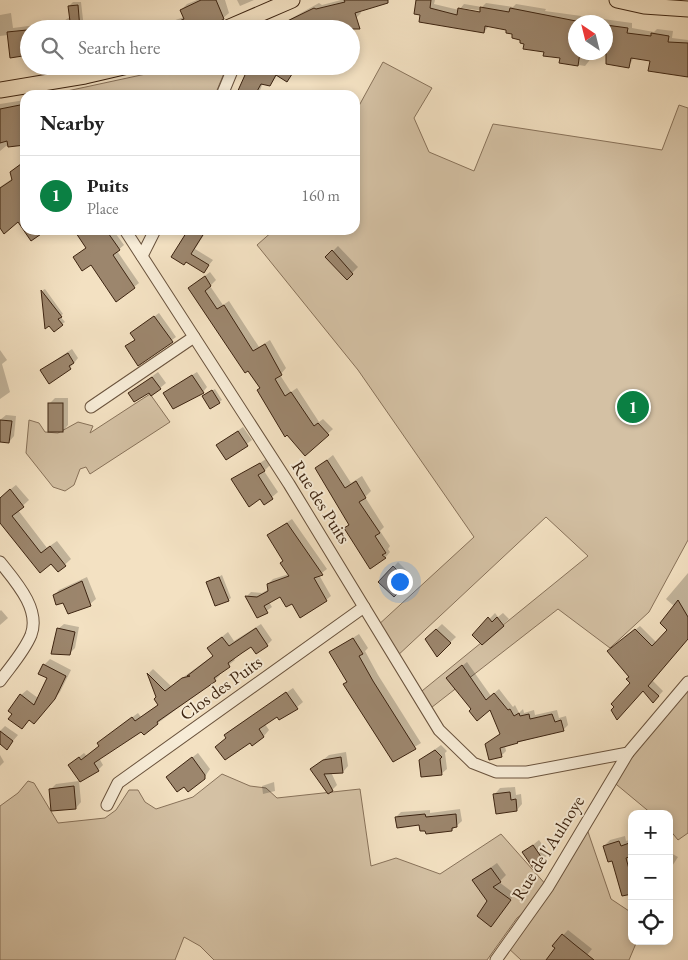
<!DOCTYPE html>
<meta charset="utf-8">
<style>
:root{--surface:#fff;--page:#f6f6f6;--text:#222;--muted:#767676;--line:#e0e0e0;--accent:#0b8043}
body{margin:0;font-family:"EB Garamond",serif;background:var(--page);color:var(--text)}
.controls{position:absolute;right:15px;bottom:15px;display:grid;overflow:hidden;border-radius:10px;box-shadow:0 2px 8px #0003}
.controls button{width:45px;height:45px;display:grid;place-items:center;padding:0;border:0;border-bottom:1px solid var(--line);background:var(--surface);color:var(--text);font:25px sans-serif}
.compass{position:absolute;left:568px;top:15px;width:45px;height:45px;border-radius:50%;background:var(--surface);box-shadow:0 2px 8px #0003;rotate:325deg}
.you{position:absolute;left:399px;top:581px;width:18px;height:18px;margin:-12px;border:4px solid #fff;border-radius:50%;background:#1a73e8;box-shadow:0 0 0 8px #1a73e833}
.badge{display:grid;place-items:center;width:32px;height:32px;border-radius:50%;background:var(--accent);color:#fff;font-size:16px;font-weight:700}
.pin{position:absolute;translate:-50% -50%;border:2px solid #fff;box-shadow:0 1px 5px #0006}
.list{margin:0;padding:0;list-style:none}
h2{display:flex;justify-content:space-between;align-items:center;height:65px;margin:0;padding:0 20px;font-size:21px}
h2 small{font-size:16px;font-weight:400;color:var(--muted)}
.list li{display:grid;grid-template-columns:32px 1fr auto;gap:15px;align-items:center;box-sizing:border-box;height:80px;padding:0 20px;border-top:1px solid var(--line)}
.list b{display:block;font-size:19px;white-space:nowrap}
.list p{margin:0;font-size:16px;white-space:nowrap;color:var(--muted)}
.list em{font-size:16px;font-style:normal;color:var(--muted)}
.icon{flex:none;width:28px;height:28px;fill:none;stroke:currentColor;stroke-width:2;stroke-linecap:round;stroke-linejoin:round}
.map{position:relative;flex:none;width:688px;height:960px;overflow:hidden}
.search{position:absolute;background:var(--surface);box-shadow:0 2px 8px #0003;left:20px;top:20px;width:340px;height:55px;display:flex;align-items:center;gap:12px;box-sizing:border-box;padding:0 18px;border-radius:28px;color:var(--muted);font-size:19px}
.panel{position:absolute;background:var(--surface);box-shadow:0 2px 8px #0003;left:20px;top:90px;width:340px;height:145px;border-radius:15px}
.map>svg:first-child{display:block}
</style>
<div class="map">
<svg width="688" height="960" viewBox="0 0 688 960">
<rect width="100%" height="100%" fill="#f3e1c2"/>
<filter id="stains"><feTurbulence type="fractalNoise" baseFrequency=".004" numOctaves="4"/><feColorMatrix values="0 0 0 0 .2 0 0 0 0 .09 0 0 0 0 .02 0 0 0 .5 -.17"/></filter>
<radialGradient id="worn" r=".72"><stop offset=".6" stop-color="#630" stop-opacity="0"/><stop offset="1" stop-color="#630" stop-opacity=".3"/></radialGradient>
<!-- green -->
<g fill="#d4c1a4" stroke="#88725a">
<path d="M383,62L432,88L414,118L429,152L474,171L493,124L662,150L679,105L688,108V540L649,612L610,648L558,609L427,711L417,695L588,556L546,517L395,658L376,627L474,537L358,370L257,245L274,230H355V113Z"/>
<path d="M183,66H227L215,95H63L67,91Z"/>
<path d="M150,394L170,422L90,474L86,467L80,469L74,485L65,491L53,487L26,453L29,420L39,423L45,432L58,433L78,422L93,426L90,433Z"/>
<path d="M688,682V833L678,840L669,829V814H652L611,780Z"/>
<path d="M222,774L250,786L266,788L277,798L360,789L371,866L396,858L440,874L501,834L548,887L585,823L611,899L632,913V941H637L629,960H521L506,946L535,904L517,918L487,960H214L200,946L184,937L175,960H0V806L18,793L28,781L34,783L58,823L105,818L116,810L129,790H138L145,802L156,809L193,797Z"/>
</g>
<!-- shadow -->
<g fill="#0003" fill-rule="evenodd">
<path d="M197,0H225L229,13L216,24L203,29H162L167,23L184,17L181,10L187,4Z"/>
<path d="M237,0H254L240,6Z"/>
<path d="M341,0H375L360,10L361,13L356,18L272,29L319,3L322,5Z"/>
<path d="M417,0H435L434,4L459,10L464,4L482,7L486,3L513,7L516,4L546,9L545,11L632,23V28L654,32L657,29L673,31L672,38L688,40V76L651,60L634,57L629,66L615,56L591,54L589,61L585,66L561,62V57L525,42L508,29L489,26L484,32L422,14ZM461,8L486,11V14L461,10ZM576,22H606V52H576Z"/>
<path d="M73,2H81L84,28L98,26V29H63L62,22L70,17L69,6Z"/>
<path d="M11,13L13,28L52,23L53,29H29V54L8,35L0,36V15Z"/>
<path d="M251,66H298L287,81L277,75L270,85L263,83L258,95H238Z"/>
<path d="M25,100V144L6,146L0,151V104Z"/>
<path d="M25,161V230H45L31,239L18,221L0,217V187L13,178L12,172Z"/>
<path d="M75,230H113L124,245L117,251L139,283L116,301L91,263L75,257L87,247Z"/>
<path d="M190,230H207L195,249L213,260L204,271L187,261Z"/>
<path d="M338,246L358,267L347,278L327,257Z"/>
<path d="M210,272L216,280L210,286L223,305L229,301L259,347L270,340L286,368L280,375L291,392L297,388L319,422L323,419L333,429L306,454L189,288Z"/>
<path d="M45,289L63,314L60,316L65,322L62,324H49L46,327L43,290Z"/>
<path d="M159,313L176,337L139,364L127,346L136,339L132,333Z"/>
<path d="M72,349L78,358L70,368L41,370Z"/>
<path d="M0,350L7,360L2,364L10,392L0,399Z"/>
<path d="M158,372L166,383L160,388L130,393Z"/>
<path d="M197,372L207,387L203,392L169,389Z"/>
<path d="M215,389L222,400L219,402L206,394Z"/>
<path d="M55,398H68V425L63,431L49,404Z"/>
<path d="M6,415L16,416L14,436L9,442L0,441V420Z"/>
<path d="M243,427L252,440L227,459L218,445Z"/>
<path d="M333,455L351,483L362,476L371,491L365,497L384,527L380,531L390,546L388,549L390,552L385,558L346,528L350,524L317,468Z"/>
<path d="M266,459L270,465L264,471L278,492L264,504L260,498L233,480Z"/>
<path d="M16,485L29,500L18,510L47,548L57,541L71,559L58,571L0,521V504L7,492Z"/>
<path d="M292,519L327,569L319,575L331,596L326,600L292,602L281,596L269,602L272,607L258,617L247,596L251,592L262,593L269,589L268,584L273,579L289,574L284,560L268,535Z"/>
<path d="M398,562L412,576L394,596L380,582Z"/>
<path d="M688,573V639L652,680L663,691L653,702L643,689L632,683L613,647L640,626L657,643L669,630L674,606L666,599Z"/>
<path d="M222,575L231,598L228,600L207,583Z"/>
<path d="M87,577L96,599L90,604L68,613L64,601L54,596L59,590Z"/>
<path d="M1,610L8,618L0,625V611Z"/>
<path d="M495,613L498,617L503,613L509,619L482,643L474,635Z"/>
<path d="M64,624L79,627L75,648L69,654L58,629Z"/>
<path d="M261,624L272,640L267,645L257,652L251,645L233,658L235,660L219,673L220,675L215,680L158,723L144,733L142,730L99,758L103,765L98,770L75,760L84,753L87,756L100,745L104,738L138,713L141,717L159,704L149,673L153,669L171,686L214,655L208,648L228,632L234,641Z"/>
<path d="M442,624L456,637L437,655L426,639Z"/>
<path d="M359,634L368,648L365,651L378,675L421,743L394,760L331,652Z"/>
<path d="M50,659L71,670L60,692L39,717L29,719L22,727L21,695L27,690L38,698L48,677L44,665Z"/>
<path d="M467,662L491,696L499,689L513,707L515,705L519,713L523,709L524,713L534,710L535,715L557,710L559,718L566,716L568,725L563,730L505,746L506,751L501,756L487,744L501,733L490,708L473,709L452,674Z"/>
<path d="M293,688L303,702L289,714L277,715L265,724L269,730L264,736L252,744L250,741L216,747L227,738L226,735L231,730Z"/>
<path d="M5,726L18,735L7,748L0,743V731Z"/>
<path d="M441,745L447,751L445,753L447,769L441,774L420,760Z"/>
<path d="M346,752L348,766L343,772H331L337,785L332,790L312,769L329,755Z"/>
<path d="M198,753L210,769L204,778L173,772Z"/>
<path d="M0,755L4,762L0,766Z"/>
<path d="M79,781L81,802L76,808L51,789L56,784Z"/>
<path d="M274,782L275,791L263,794L262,786Z"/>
<path d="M515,787L516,795L521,794L522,804L517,810L495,794L500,788Z"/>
<path d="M460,809L462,821L452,830L396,817L401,812L430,810V813Z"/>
<path d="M625,836L626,841L632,839V892L604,846L610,840Z"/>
<path d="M539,840L549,854L534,866L524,852Z"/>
<path d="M669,852L678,857L669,871Z"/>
<path d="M497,863L506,875L499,882L515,894L491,925L489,901L473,880Z"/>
<path d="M568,930L592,949L583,960H547L557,947L554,945Z"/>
</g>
<!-- building -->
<g fill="#9c866d" stroke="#3d2411">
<path d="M201,0H216L224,19L206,29H161L184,19L180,10Z"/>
<path d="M344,0H388V3L355,13L360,29H271L314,8L316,9L345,2Z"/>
<path d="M416,0H431L430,8L457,15L458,8L480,12V7L509,12L510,8L576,21V52H580L578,66L559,63L560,58L543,56L544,52L523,49L524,44L520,43V40L512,38V34L506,33V30L485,26L484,33L419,22L420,15L414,14Z"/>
<path d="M78,5L80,29H71L68,6Z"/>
<path d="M606,25L628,28L627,33L651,36V33L669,36L668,42L688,43V77L648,71L650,61L631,58L629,68L606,64Z"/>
<path d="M27,30L29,55L10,58L7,32Z"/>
<path d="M249,66H287L294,71L287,82L276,75L270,86L261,84L255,95H236Z"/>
<path d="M25,104V145L8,147L7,141L0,143V109Z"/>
<path d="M25,161V230H47L31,241L18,222L4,234L0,228V188L12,180L10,172Z"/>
<path d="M74,230H106L120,250L113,255L135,288L116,302L91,265L82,271L73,257L86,248Z"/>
<path d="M188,230H206L191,254L209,265L204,273L186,262L184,265L171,257Z"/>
<path d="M332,250L353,274L347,280L325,257Z"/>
<path d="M205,276L211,286L205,291L217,309L224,305L253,351L265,344L282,375L275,379L285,396L291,392L314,426L318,423L329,435L305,456L287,435L285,437L257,390L260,388L248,371L245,373L188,288Z"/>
<path d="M41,290L62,317L58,319L63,325L54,332L49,326L45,329Z"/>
<path d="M154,316L173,342L138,366L125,346L135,340L130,333Z"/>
<path d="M68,353L74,363L69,366L71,369L49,384L40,370Z"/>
<path d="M192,375L204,393L173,409L163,393Z"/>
<path d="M152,377L161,389L151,396L149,393L134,402L128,393Z"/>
<path d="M212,390L220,403L210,409L202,396Z"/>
<rect x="48" y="403" width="15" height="29"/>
<path d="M0,420L12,421L9,443L0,442Z"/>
<path d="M238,431L248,446L226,460L216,445Z"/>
<path d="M327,460L345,488L356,481L366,498L359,502L380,533L375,536L386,553L382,555L386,558L370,569L344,528L349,525L315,468Z"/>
<path d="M260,463L265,471L258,475L273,499L264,505L260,499L249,507L231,479Z"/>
<path d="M10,489L24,507L12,516L41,553L50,546L66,566L58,572L51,564L40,573L0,523V498Z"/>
<path d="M287,523L323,575L314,578L327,601L300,618L292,604L286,607L280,597L264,606L268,613L257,618L245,596L257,597L268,591L267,584L289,576L280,563L283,561L267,535Z"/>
<path d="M393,566L409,582L394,597L378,582Z"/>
<path d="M219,577L229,601L215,606L206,582Z"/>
<path d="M82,581L91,606L68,614L63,603L56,605L53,595Z"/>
<path d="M678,600L688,617V639L648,686L659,696L653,703L643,691L617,720L611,710L614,707L611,704L630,683L626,679L629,677L607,651L635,629L652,646L667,630L660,623Z"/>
<path d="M488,617L492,622L497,617L504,626L482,645L472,635Z"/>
<path d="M57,628L75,632L70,655L51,654Z"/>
<path d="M256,628L268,646L256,654L251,647L242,653L228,663L230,667L214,678L216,681L157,722L158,724L144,735L141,732L94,763L99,771L80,782L68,765L79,757L81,760L99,746L97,743L132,717L135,721L158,705L154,699L156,697L147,673L165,691L182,678L190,676H187L213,656L207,648L222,637L229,646Z"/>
<path d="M436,629L451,643L437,657L425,639Z"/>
<path d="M353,638L363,654L359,656L373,681L416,749L393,762L343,684L347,682L329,652Z"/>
<path d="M43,664L66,676L55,699L34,724L29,720L22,729L8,719L12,714L8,711L20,694L34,705L47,678L38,674Z"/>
<path d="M462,665L486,700L494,693L508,710L510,709L514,716L519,713L520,716L529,714L530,719L552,714L555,722L561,720L564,731L517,742L518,743L500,748L502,757L489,760L485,744L500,734L490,710L477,721L469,711L471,709L446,678Z"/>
<path d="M286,692L298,709L279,720L277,717L259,729L264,737L252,746L250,743L225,760L215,747L226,738L224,735Z"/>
<path d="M0,731L13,741L7,750L0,744Z"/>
<path d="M435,750L442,757L440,759L442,775L421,777L419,760Z"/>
<path d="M192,757L205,775V779L188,792L184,787L177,792L166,777Z"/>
<path d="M341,757L343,773L324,774L333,791L328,794L310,769L323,760Z"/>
<path d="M74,786L76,809L51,811L49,789Z"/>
<path d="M510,792L511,800L516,799L517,811L496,814L493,794Z"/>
<path d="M425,814L426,817L456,814L457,827L452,828V831L426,834L425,831H420L419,825L397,828L395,817Z"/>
<path d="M619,841L621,846L632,842V856L626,858L632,880V894L622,896L612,861L608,862L603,846Z"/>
<path d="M533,845L544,861L533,868L522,852Z"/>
<path d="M491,868L501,882L493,887L511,900L491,927L477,916L487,901L472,880Z"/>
<path d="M562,934L574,944L594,960H546L555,948L552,946Z"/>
</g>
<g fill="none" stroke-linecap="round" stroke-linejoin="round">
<defs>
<g id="minor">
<path d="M30,84L37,95"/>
<path d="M222,95L234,66"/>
<path d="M125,230L289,484L439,730L473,763L496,772H527L628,753L688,682"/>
<path d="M142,256L155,230"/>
<path d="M91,407L194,337"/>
<path d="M0,562C15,581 41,609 31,635C24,652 10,667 0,681"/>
<path d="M107,805L118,783L364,607"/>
<path d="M496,960L548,887L628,753"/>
</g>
<g id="major">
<path d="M617,0L644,6L688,9"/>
<path d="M225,29L292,0"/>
<path d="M0,90L85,76L128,66"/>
</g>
</defs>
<!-- minor casing -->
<use href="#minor" stroke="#6a533d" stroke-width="13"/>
<!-- major casing -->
<use href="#major" stroke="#3d2411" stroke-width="17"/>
<!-- minor -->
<use href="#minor" stroke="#f7ecd7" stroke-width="11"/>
<!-- major -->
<use href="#major" stroke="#f3e1c2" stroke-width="15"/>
</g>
<g text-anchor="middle" stroke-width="4" stroke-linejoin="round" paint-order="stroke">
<!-- street labels -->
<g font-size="18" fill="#3d2411" stroke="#f7ecd7">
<text transform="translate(321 502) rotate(58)" y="6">Rue des Puits</text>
<text transform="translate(221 688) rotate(-36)" y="6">Clos des Puits</text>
<text transform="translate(548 848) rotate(-58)" y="6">Rue de l'Aulnoye</text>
</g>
</g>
<rect width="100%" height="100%" filter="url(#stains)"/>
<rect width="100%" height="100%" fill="url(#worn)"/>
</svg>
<div class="controls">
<button>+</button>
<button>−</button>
<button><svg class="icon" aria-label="locate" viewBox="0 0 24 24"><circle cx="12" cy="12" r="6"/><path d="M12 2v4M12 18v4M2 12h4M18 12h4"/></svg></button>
</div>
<svg class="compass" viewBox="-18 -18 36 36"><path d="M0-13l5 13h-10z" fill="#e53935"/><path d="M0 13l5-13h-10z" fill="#767676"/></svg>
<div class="you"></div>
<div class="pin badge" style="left:633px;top:407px">1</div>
<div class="search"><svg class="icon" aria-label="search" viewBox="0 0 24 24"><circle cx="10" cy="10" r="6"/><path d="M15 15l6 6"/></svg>Search here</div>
<section class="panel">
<h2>Nearby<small></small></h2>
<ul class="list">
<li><span class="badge">1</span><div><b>Puits</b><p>Place</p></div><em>160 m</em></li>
</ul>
</section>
</div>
